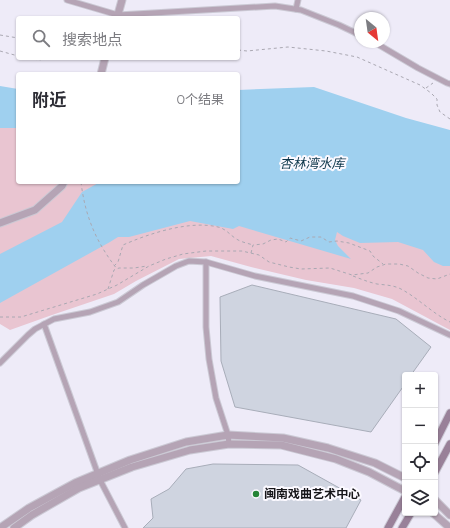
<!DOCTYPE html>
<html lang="zh">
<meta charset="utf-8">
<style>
:root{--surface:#fff;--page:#f2f2f3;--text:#2b2b33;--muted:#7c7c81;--line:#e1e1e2}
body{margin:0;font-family:Montserrat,"Noto Sans SC",sans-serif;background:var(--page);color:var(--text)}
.controls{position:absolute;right:12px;bottom:12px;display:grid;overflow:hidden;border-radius:4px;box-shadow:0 1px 3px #0004}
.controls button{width:36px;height:36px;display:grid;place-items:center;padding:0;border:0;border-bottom:1px solid var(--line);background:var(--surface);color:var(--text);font:20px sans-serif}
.compass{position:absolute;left:354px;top:12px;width:36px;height:36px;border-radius:50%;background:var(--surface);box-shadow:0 1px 3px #0004;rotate:151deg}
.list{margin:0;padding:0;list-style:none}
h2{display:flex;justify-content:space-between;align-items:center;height:52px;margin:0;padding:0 16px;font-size:17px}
h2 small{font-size:13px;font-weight:400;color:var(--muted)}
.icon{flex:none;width:22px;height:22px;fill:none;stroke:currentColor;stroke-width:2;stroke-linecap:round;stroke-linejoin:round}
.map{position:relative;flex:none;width:450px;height:528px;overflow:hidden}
.search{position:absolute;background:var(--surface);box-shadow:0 1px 3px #0004;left:16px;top:16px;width:224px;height:44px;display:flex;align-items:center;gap:10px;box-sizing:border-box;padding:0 14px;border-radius:4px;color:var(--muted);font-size:15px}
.panel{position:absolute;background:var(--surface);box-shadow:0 1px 3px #0004;left:16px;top:72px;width:224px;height:112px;border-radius:4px}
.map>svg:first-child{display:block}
</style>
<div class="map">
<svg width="450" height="528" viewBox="0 0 450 528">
<rect width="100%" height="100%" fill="#eeebf8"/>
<!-- green -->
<g fill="#e9c5d1">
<path d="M18,115V182H116L0,275V118Z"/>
<path d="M249,207L450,240V330L392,299L354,288L306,280L251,267L211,256L179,259L136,281L114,294L52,315L10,330L0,324V287L116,216Z"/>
</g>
<!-- water -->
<g fill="#9fd0ef">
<path d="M0,86L18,89V128H0Z"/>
<path d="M314,87L406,118L450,130V266H443L434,262L423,250L398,242L360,243L343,236L337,232L335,240L338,246L351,259L239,226L233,229L190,221L129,237H118L110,242L0,303V254L62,222L82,192L100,182H238V90Z"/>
</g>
<!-- building -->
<g fill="#cfd4e0" stroke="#a8adb9">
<path d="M252,285L396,319L431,347L411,375H405V384L371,432L235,407L221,361L220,297Z"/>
<path d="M213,464L298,465L361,500L346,528H143L153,518L151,499L169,489L186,469Z"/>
</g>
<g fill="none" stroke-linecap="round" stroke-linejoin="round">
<defs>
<g id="minor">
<path d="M67,0L118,15L275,6L301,10L339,25L360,35"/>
<path d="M296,9L298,0"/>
<path d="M374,42L418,68L447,83L450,84"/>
<path d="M206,262V327L209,359L216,398L228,435L229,444"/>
<path d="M44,324L100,480L125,528"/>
<path d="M0,363L28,335L35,329L54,319L90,312L118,302L143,285L176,266L189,261L206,262L255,276L353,296L399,311L450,335"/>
</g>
<g id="tertiary">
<path d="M117,18L122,0"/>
<path d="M101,74L105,58"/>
<path d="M0,223L35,210L62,186L64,182"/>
<path d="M435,500L450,515"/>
<path d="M433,513L450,528"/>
<path d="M0,528L29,508L75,483L130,460L186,442L228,435L283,438L328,448L375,463L405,478"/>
<path d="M14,528L32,515L79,488L132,467L190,450L229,444L281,445L336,459L369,472L405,491"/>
</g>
<g id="secondary">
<path d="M435,443L450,413"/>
<path d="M435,472L450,444"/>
<path d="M388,528L405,497"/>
<path d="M402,528L411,513"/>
</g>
</defs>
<!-- minor casing -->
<use href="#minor" stroke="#cbc9d4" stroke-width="7"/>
<!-- tertiary casing -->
<use href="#tertiary" stroke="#cbc9d4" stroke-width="9"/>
<!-- secondary casing -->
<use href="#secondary" stroke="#cbc9d4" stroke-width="9"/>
<!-- path -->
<g stroke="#aaa8b2" stroke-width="1" stroke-dasharray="3 3" stroke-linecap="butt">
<path d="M0,35L18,38"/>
<path d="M238,50L247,51L288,47L326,51L357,57L420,85L431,93L437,99V105L440,112L450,119"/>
<path d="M0,51L18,56"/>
<path d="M28,58L39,60L48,58"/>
<path d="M426,88L433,83"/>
<path d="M81,182C85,216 96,242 117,269"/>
<path d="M251,253L253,245L263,244L271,240L278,239L286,242L290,238L301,241L310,237H321L329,242L337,241L349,243L370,251L373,256L383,264"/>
<path d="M114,266L118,262L123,245C148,234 189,220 218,227C226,229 229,234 235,238C240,242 247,243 253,245"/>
<path d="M353,276C361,279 368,282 377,284C385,285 393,285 401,289C418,298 432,313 450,322"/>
<path d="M108,289L114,270L119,268H134L147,266"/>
<path d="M0,317H21L97,294L117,285L149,266L166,259L183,254L206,251H242L259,255L269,262L289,267L301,269L330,268L352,275L368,273L377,267L386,264H399L408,266L418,273L428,278L437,279L450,274"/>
</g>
<!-- minor -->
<use href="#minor" stroke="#b5a4b5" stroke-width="5"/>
<!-- tertiary -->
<use href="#tertiary" stroke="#b5a4b5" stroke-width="7"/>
<!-- secondary -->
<use href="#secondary" stroke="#998199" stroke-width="7"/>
</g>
<!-- markers -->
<circle fill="#248436" stroke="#fbf9ff" stroke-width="1.5" cx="256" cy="494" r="4"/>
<g text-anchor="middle" stroke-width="4" stroke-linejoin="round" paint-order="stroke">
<!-- poi labels -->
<g font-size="12" font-weight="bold" fill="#161519" stroke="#fbf9ff" text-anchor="start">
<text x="264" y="498">闽南戏曲艺术中心</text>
</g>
<!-- water labels -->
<g font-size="13" font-style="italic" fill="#0d364b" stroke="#fbf9ff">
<text x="312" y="168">杏林湾水库</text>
</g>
</g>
</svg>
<div class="controls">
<button>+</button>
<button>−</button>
<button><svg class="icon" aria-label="locate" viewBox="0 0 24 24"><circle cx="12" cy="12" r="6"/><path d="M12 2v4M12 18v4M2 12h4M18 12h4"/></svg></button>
<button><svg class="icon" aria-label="layers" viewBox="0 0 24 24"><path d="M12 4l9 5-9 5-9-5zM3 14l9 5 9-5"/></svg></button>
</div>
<svg class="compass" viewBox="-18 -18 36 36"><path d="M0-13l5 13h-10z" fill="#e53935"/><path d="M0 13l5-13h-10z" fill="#7c7c81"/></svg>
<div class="search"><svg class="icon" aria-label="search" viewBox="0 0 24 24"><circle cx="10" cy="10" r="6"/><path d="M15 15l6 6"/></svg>搜索地点</div>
<section class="panel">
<h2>附近<small>0个结果</small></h2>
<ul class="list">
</ul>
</section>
</div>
